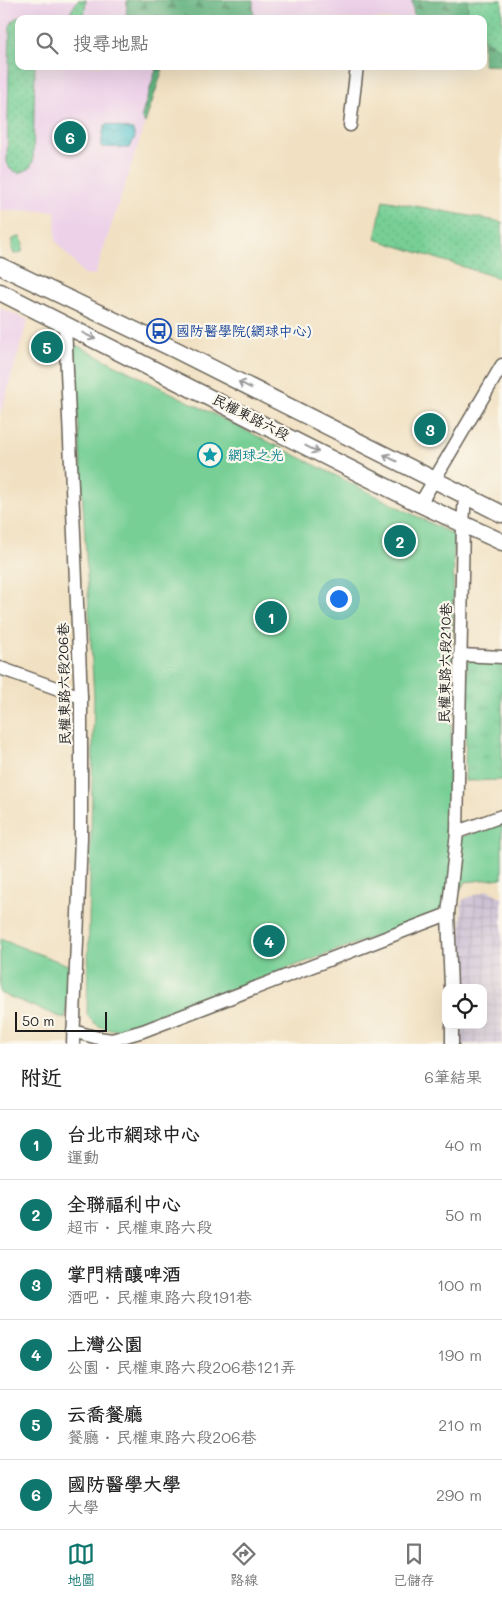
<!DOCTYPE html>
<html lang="zh-TW">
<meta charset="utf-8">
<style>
:root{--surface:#fff;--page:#f6f6f6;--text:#222;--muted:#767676;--line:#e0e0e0;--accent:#0f766e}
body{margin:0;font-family:Mali,"LXGW WenKai TC",sans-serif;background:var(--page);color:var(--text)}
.controls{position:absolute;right:15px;bottom:15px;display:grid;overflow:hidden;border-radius:10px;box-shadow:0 5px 20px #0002}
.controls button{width:45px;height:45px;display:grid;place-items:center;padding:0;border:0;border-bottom:1px solid var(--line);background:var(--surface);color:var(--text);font:25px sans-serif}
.scale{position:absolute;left:15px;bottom:12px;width:92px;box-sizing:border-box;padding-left:5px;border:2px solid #1c1c1c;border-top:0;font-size:14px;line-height:18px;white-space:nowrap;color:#1c1c1c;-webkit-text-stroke:4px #fbf7ec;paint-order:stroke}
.you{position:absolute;left:338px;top:598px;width:18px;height:18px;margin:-12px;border:4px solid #fff;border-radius:50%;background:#1a73e8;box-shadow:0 0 0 8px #1a73e833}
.badge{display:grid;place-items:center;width:32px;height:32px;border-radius:50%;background:var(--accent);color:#fff;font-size:16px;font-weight:700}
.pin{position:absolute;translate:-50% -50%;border:2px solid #fff;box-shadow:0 1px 5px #0006}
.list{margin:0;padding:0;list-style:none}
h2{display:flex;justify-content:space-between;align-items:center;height:65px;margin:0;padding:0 20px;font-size:21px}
h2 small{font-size:16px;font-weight:400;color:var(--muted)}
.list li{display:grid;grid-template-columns:32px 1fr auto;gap:15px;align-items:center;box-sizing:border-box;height:70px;padding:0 20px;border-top:1px solid var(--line)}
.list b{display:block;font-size:19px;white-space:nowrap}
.list p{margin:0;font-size:16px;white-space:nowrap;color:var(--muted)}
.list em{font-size:16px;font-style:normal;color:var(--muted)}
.icon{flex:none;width:28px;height:28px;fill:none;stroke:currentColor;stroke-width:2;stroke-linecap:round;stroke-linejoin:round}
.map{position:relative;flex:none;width:502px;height:1044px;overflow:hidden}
.search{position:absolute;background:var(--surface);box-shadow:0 5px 20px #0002;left:15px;right:15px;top:15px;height:55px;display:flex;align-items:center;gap:12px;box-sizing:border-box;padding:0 18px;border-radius:10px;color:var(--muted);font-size:19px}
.sheet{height:485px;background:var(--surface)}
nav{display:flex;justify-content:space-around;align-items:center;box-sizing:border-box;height:70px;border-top:1px solid var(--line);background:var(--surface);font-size:14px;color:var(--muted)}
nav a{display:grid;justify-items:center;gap:2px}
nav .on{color:var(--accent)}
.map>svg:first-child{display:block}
</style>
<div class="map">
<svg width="502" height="1044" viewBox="0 0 502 1044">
<defs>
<pattern id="industrial-grid" width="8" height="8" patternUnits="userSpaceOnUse" patternTransform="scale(1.25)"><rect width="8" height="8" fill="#ccbfd4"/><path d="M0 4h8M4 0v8" fill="none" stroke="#afa4b5"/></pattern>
<pattern id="grass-tufts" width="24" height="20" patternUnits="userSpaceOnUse" patternTransform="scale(1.25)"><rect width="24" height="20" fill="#77cf95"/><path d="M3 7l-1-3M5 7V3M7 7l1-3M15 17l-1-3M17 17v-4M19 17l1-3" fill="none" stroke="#66b180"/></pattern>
<pattern id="forest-firs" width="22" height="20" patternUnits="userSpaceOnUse" patternTransform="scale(1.25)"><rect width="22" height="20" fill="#61b27e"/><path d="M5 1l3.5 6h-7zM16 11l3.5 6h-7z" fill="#4f9066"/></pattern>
<pattern id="garden-dots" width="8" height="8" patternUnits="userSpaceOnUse" patternTransform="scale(1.25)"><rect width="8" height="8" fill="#77cf95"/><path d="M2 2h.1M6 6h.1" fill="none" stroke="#66b180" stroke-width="1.8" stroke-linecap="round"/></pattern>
<pattern id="water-waves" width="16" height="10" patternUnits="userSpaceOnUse" patternTransform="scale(1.25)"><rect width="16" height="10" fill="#55c2cd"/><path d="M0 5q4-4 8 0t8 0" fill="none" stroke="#49a6af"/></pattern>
</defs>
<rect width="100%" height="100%" fill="#fbf7ec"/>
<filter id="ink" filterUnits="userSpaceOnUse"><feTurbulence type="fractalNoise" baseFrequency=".02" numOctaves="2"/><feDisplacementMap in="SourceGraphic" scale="10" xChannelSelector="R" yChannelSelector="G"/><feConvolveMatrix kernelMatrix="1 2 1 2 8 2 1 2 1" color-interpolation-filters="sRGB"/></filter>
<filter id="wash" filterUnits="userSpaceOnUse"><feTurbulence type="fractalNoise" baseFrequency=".0096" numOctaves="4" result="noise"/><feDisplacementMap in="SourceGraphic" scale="20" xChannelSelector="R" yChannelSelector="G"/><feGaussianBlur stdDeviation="1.12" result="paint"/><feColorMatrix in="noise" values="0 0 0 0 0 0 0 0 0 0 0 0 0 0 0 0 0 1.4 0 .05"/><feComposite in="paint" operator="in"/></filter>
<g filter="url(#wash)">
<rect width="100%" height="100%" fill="#f1e1c2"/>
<!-- built -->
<g fill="#edd1e9">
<path d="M0,0H502V66L483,65V19H19V66H164L95,275L84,274L56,241L55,211L0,210Z"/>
<path d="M0,308L28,320L0,415Z"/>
</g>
<!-- industrial -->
<path fill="url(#industrial-grid)" d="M488,890L502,898V1044H456L457,1025H483V988H459L462,900Z"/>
<!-- grass -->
<path fill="url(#grass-tufts)" stroke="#4a7658" d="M467,660L502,661V780L465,781Z"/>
<!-- forest -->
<g fill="url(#forest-firs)" stroke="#3e674d">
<path d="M127,0H253V10L255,19H126Z"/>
<path d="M412,0H467L468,19H414Z"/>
<path d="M483,38L502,51V66L483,65Z"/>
<path d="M157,66H164L145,123L141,118Z"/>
</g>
<!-- park -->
<g fill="#77cf95" stroke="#4a7658">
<path d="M74,344L454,535L450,841L502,822V878L465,882L447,910L120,1030C104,1029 98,1029 87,1015L94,698Z"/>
<path d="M0,939L73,967L65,1019L0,993Z"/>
</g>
<!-- garden -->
<g fill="url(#garden-dots)" stroke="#4a7658">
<path d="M78,0H86L84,19H66Z"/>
<path d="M467,0H502V51L483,38V19H468Z"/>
<path d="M24,15L32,19H19V66H35L33,162L29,169L19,173L10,169L7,162L10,26L14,19Z"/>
<path d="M383,200L502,222V279L375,239Z"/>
<path d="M18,237H20L23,242L22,252L17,254H14L12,249L13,239Z"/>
</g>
<!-- water -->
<path fill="url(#water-waves)" stroke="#386f74" d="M106,124L133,130L135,137L130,148L101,147L103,132Z"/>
</g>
<g filter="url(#ink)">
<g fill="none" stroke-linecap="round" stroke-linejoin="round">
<defs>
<g id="minor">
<path d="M350,125L357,66"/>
<path d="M65,324L81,697V837L73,1044"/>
<path d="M420,504L502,365"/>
<path d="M460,655L502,657"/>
<path d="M0,668L81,697"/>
<path d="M457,832L502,816"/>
<path d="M451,988L448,914L457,832L463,524L465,496"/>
<path d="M452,1025V1044"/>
<path d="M73,1031L98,1038L112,1040L143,1031L448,914"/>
</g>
<g id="major">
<path d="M0,266L176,350L502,514"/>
<path d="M0,292L420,504L502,542"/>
</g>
</defs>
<!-- minor casing -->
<use href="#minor" stroke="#676156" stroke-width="15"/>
<!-- major casing -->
<use href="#major" stroke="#676156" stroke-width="19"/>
<!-- minor -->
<use href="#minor" stroke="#fff" stroke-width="12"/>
<!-- major -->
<use href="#major" stroke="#fff" stroke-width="16"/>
</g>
<!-- one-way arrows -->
<defs><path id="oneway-shaft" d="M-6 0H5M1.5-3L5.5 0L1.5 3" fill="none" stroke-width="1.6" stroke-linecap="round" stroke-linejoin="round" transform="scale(1.25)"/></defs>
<g stroke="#999">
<use href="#oneway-shaft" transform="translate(89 336) rotate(27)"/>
<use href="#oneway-shaft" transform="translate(245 385) rotate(-153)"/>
<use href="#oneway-shaft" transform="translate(312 449) rotate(27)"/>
<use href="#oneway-shaft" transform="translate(390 458) rotate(-153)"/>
</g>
</g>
<!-- icons -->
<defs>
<symbol id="bus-ring" viewBox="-11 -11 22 22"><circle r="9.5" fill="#fbf7ec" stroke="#1a4fb4" stroke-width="1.5"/><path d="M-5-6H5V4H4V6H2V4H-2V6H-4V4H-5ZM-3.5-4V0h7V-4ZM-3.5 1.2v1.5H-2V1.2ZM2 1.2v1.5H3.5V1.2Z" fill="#1a4fb4"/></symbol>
<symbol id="sight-ring" viewBox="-11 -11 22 22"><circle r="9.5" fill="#fbf7ec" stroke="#0f9aa8" stroke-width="1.5"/><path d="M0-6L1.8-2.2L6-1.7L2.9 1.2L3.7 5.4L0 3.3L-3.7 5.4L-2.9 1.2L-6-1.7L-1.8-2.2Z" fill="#0f9aa8"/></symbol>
</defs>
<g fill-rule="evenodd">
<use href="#bus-ring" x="145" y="317" width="28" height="28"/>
<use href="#sight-ring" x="196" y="441" width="28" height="28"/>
</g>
<g text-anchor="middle" stroke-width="4.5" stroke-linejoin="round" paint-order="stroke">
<!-- transit labels -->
<g font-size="14" fill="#164399" stroke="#fbf7ec" text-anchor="start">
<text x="176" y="336">國防醫學院(網球中心)</text>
</g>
<!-- street labels -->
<g font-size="14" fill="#1c1c1c" stroke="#fbf7ec">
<text transform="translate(251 417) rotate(27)" y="5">民權東路六段</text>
<text transform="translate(445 663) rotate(-89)" y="5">民權東路六段210巷</text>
<text transform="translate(64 684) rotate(-91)" y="5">民權東路六段206巷</text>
</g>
<!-- culture labels -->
<g font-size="14" fill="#0d838f" stroke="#fbf7ec" text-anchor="start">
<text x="228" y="460">網球之光</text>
</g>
</g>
</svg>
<div class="controls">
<button><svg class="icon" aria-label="locate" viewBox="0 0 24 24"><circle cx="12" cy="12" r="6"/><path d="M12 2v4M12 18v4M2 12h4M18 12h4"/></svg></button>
</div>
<div class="scale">50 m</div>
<div class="you"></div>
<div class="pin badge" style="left:271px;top:617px">1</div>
<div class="pin badge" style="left:400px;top:541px">2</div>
<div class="pin badge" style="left:430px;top:429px">3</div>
<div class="pin badge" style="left:269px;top:941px">4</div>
<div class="pin badge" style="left:47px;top:347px">5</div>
<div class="pin badge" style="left:70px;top:137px">6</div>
<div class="search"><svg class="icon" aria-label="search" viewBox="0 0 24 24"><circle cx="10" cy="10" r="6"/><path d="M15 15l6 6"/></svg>搜尋地點</div>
</div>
<section class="sheet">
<h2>附近<small>6筆結果</small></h2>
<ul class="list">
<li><span class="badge">1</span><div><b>台北市網球中心</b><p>運動</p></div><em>40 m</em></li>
<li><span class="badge">2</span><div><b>全聯福利中心</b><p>超市 · 民權東路六段</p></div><em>50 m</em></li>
<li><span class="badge">3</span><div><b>掌門精釀啤酒</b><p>酒吧 · 民權東路六段191巷</p></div><em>100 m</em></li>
<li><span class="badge">4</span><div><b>上灣公園</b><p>公園 · 民權東路六段206巷121弄</p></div><em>190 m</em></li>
<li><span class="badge">5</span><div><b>云喬餐廳</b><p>餐廳 · 民權東路六段206巷</p></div><em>210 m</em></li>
<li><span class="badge">6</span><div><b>國防醫學大學</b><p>大學</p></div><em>290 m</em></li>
</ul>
</section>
<nav>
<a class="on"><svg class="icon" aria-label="map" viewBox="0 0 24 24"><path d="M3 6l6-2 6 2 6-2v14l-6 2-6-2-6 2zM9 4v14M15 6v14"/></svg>地圖</a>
<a><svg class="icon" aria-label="directions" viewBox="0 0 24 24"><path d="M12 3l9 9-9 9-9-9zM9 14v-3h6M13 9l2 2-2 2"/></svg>路線</a>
<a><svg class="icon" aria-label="saved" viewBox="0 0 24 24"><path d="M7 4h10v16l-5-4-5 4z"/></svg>已儲存</a>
</nav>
